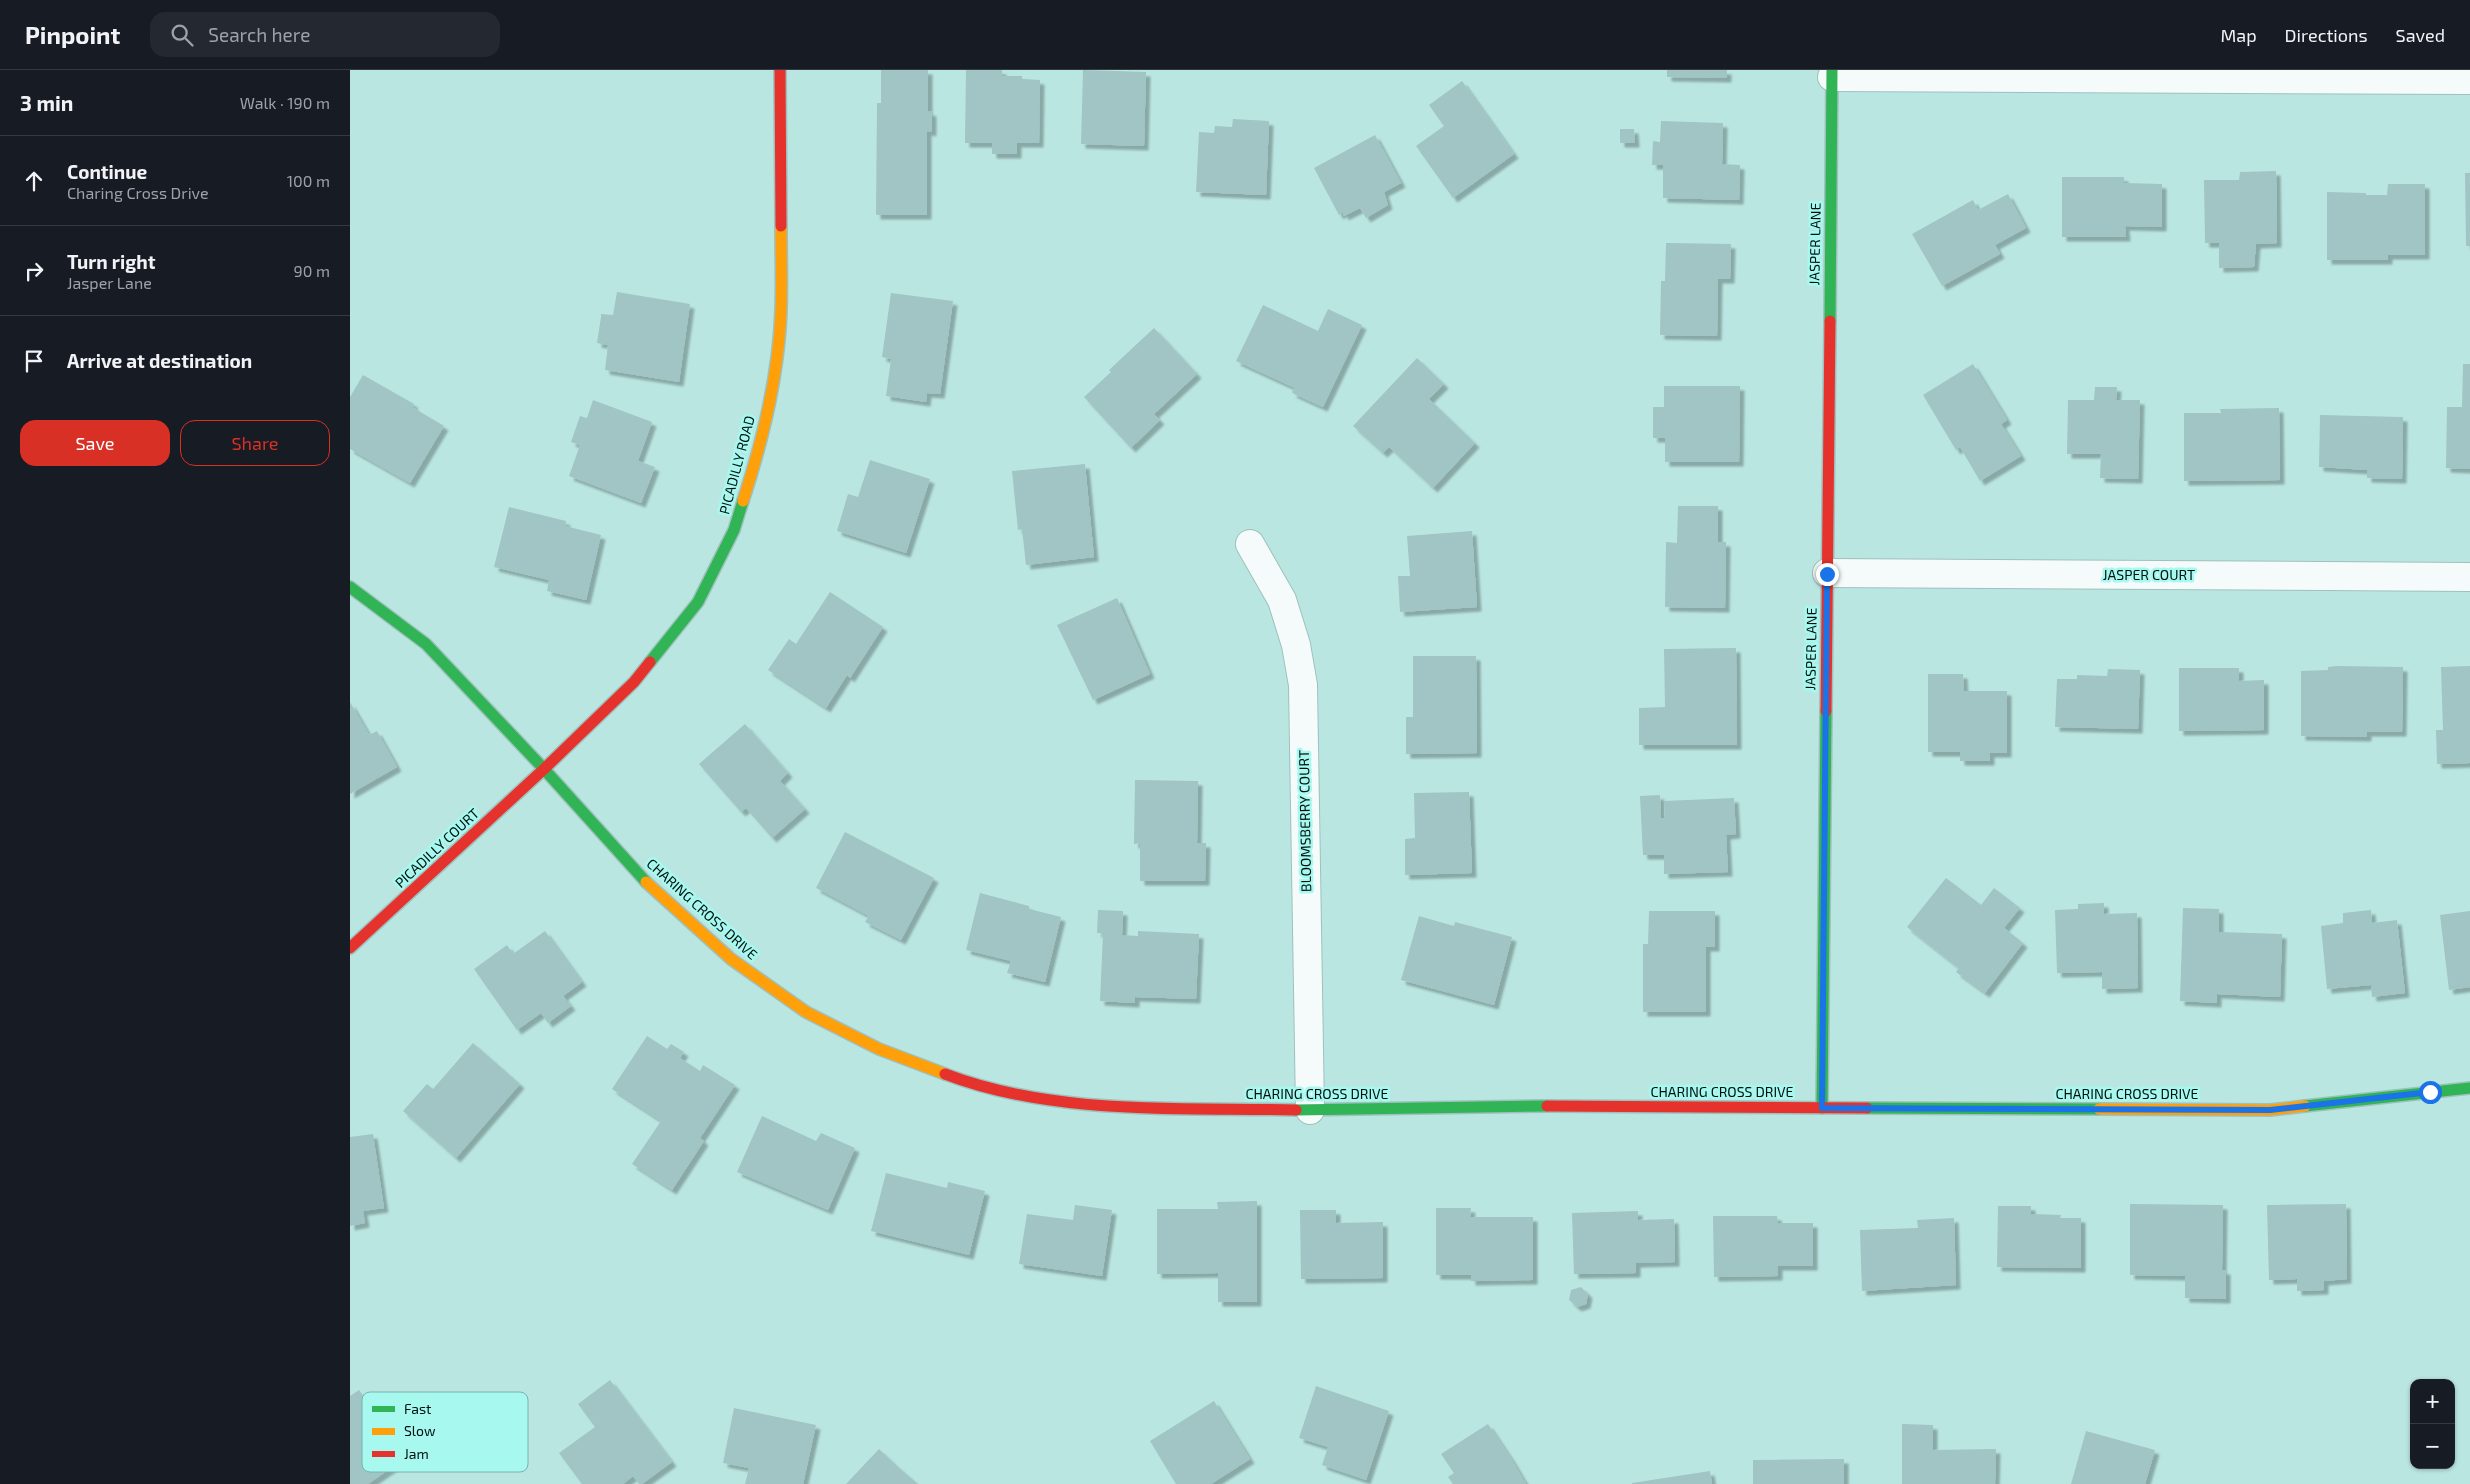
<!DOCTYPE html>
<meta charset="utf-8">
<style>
:root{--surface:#171b24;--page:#242831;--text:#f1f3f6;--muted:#9ea1a6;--line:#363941;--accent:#d93025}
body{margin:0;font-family:"Exo 2",sans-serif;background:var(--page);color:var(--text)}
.controls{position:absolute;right:15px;bottom:15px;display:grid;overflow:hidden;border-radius:10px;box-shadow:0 1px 4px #0004}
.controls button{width:45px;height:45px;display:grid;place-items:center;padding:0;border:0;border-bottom:1px solid var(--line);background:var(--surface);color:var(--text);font:25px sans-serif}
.stop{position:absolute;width:15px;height:15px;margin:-11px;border:4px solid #1a73e8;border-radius:50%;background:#fff}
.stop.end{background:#1a73e8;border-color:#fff;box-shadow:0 1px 5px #0008}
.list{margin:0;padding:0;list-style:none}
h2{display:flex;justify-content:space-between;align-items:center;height:65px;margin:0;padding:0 20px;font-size:21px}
h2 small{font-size:16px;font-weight:400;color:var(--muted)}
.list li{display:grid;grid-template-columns:32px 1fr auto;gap:15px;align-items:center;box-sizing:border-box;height:90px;padding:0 20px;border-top:1px solid var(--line)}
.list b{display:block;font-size:19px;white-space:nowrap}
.list p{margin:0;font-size:16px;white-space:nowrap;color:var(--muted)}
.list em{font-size:16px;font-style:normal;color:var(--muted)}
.actions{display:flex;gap:10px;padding:15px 20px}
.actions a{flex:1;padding:11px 0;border:1px solid var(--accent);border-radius:15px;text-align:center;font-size:18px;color:var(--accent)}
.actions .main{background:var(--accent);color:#fff}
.icon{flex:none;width:28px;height:28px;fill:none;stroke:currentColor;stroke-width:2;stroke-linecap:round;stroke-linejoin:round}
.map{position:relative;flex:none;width:2120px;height:1414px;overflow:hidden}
header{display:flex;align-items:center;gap:30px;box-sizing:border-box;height:70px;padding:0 25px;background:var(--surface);border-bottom:1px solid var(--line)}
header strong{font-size:24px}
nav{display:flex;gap:28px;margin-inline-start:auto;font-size:18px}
.search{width:350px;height:45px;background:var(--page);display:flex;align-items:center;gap:12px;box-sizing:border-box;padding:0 18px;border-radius:15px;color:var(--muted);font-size:19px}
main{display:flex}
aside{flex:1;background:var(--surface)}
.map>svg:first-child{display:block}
</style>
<header>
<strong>Pinpoint</strong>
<div class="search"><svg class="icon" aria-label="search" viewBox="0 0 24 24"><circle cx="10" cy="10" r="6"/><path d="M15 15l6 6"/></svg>Search here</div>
<nav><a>Map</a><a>Directions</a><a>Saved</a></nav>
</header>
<main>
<aside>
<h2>3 min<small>Walk · 190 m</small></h2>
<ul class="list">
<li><svg class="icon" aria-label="ahead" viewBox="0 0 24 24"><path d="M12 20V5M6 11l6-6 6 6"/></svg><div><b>Continue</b><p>Charing Cross Drive</p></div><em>100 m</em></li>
<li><svg class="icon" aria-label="right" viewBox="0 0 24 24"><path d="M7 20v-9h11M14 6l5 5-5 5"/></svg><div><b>Turn right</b><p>Jasper Lane</p></div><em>90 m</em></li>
<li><svg class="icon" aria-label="arrive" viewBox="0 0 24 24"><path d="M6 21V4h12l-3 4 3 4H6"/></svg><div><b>Arrive at destination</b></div></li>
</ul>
<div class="actions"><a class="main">Save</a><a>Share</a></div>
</aside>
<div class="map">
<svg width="2120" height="1414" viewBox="0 0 2120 1414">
<defs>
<filter id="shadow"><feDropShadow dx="4.5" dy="4.5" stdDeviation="1" flood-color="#0004"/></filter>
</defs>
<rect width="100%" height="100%" fill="#bae6e1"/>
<!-- building -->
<g fill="#a1c4c4" filter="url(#shadow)">
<path d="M531,0H578V41L582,42V62L577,61V145H526L527,33H531Z"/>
<path d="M616,0H652V6H672V9L690,10L689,73H667V84H642V73H615Z"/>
<path d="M733,0L796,2L794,76L731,74Z"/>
<path d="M1317,0H1377V8L1317,7Z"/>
<path d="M1112,11L1164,84L1103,128L1066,76L1094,56L1079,35Z"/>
<path d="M883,49L919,51L916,125L846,122L849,62L864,63L865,56L882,57Z"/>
<path d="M1311,51L1373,53L1372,94L1390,95L1389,130L1313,128V95H1302L1303,71L1310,72Z"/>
<path d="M1270,59H1284L1285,73H1270Z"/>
<path d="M1025,65L1051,113L1034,122L1038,135L1016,148L1010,138L994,146L993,142L989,145L964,98Z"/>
<path d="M1926,101L1927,173L1906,174L1904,197L1869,198V173H1855L1854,110H1889L1890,102Z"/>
<path d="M2115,103H2120V176H2116Z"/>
<path d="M1712,107H1774V113L1812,114V157L1775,156L1776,167H1712Z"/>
<path d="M2038,114H2075V185H2038V190H1977V122L2016,123V125H2037Z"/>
<path d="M1658,124L1676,158L1645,175L1650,184L1592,216L1562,164L1623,130L1628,140Z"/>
<path d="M1316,173L1381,174L1380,209H1368L1367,266L1310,265L1311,211H1315Z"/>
<path d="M267,222L340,234L329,312L255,300L258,275L247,273L251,247V244L263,245Z"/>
<path d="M541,223L603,231L590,324L577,323L576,332L536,326L541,289L532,287Z"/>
<path d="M913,235L968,261L978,239L1012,255L973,337L944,324L942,322L945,318L886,291Z"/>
<path d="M804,258L847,304L804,344L810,350L781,378L734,327L761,302L759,300Z"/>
<path d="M1067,288L1094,314L1079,329L1125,373L1083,418L1039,377L1033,383L1003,356Z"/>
<path d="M1623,294L1657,350L1651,354L1671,386L1630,411L1610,377L1606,380L1573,325Z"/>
<path d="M2113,294H2120V399L2096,398L2097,337H2112Z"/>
<path d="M13,305L64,334L62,337L94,356L60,413L0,379V327Z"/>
<path d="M1314,316H1390L1389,392H1315V368H1303V337H1314Z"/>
<path d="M1745,317H1767L1766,330H1790L1788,409L1750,408L1751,384H1717L1718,330H1744Z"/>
<path d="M243,330L302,352L288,391L305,397L291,433L219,406L230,375L221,372L230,346L237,348Z"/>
<path d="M1929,338L1930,410L1834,411V343H1871L1870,339Z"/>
<path d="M1970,345L2053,347L2052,409L2017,408V400L1969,397Z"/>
<path d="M520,390L580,409L556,483L487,461L498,424L508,427Z"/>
<path d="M735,394L744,487L676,495L672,459L668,460L662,401Z"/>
<path d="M1328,436H1368V472H1376L1375,538L1315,537L1316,472L1327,473Z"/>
<path d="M159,437L216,451L215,456L251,465L236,530L197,521L199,510L144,497Z"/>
<path d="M1122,461L1127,537L1050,542L1048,506H1060L1057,466Z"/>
<path d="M480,522L533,557L500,608L497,605L476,638L418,600L439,569L446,574Z"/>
<path d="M767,528L800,604L743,630L707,555Z"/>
<path d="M1386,578L1387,675H1289V638L1315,637L1314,579Z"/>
<path d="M1063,586H1126L1127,683L1056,684V647H1063Z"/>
<path d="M1987,596L2053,597L2052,662H2017V667L1951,666V601L1978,600V597Z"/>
<path d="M2120,596V693L2087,694L2086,660H2093L2091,597Z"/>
<path d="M1829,598H1889V611L1914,610V660L1829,661Z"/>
<path d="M1758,599L1790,600L1788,659L1705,657L1707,609H1727V605L1757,606Z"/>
<path d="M1578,604H1613L1614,621H1657V683H1640V691H1610V682H1578Z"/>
<path d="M0,632L19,665L27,661L47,697L0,724Z"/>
<path d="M395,654L438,703L430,711L455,739L422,768L396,738L391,742L349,694Z"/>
<path d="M785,710L848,711L847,773H856L855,811H790V773L784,774Z"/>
<path d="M1119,722L1122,803L1055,805V769L1065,768L1064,723Z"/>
<path d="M1310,725L1311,748H1315L1314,731L1384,728L1386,764L1376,765L1378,802L1314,804V785H1293L1290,726Z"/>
<path d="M495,762L584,808L551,870L515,852L519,846L466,818Z"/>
<path d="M1596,808L1631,835L1644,818L1670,838L1654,858L1673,873L1635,923L1606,902L1609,898L1557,857Z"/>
<path d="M630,823L679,836V839L711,847L695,912L657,903L661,891L616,880Z"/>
<path d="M1754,833V844L1787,843L1788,918L1752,919V902L1707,903L1705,840L1728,839V834Z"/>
<path d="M1833,838L1869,839V862L1932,864L1930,927L1867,924V933L1830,931Z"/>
<path d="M748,840L773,841L772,865L788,866V861L849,864L846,929L785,927V933L750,931L753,863H747Z"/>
<path d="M2021,840L2022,853L2047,850L2055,923L2022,927L2021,915L1977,919L1971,856L1993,853V843Z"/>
<path d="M1299,841H1365V877H1356V942H1293V874H1298Z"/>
<path d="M2120,841V917L2099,920L2090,845Z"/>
<path d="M1069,846L1104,856L1105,852L1162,867L1144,935L1051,910Z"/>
<path d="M195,861L232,912L213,926L221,936L198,953L191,943L167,960L124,899L157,875L163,884Z"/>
<path d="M297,966L317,979L321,974L334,982L330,988L350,1001L353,995L385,1015L350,1068L354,1071L322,1120L282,1094L311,1051L262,1019Z"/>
<path d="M123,973L170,1014L106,1088L53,1041L77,1014L83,1019Z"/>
<path d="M412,1046L466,1071L471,1063L505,1078L478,1140L387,1102Z"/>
<path d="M23,1064L34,1138L13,1141L15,1153L0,1156V1067Z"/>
<path d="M536,1103L597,1118L598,1112L635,1121L619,1185L521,1161Z"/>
<path d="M907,1131V1232H868V1203L807,1204V1139H868L867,1132Z"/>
<path d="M1780,1134L1873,1135L1872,1200H1876V1229L1835,1228V1206L1780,1205Z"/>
<path d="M1996,1134L1997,1209L1974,1211V1220L1947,1221V1209L1919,1210L1917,1135Z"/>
<path d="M725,1135L762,1140L752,1206L669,1194L677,1144L723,1150Z"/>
<path d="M1648,1136H1681V1144L1711,1145L1710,1148H1731V1198L1647,1197Z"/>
<path d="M1086,1138H1121L1120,1147H1183V1210L1121,1211V1205H1086Z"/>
<path d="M950,1140H986V1153L1033,1152V1208L951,1209Z"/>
<path d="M1288,1141V1150L1324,1149L1325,1192L1286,1193V1203L1224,1204L1222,1143Z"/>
<path d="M1363,1146H1427L1428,1153H1463V1196H1428V1206L1364,1207Z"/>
<path d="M1604,1148L1606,1215L1512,1221L1510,1160L1568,1158L1567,1150Z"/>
<path d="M1231,1217L1238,1224L1236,1234L1227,1237L1219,1230L1221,1220Z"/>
<path d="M260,1310L322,1392L292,1414H289L283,1406L273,1414H232L209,1383L245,1357L228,1334Z"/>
<path d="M966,1316L1039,1341L1016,1410L972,1395L978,1377L949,1368Z"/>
<path d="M9,1320L57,1387L18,1414H0V1326Z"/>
<path d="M864,1331L900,1389L861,1414H826L800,1371Z"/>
<path d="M384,1338L466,1355L453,1414H395L399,1398L373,1393Z"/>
<path d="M1138,1354L1160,1387L1176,1414H1103L1098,1407L1104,1403L1091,1384Z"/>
<path d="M1552,1354L1583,1355V1380L1646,1379L1645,1414H1552Z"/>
<path d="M1736,1361L1805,1380L1795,1414H1721Z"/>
<path d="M529,1379L548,1397L568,1414H496Z"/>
<path d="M1494,1389V1414H1403V1390Z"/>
<path d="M1360,1401L1362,1414H1282V1413Z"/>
</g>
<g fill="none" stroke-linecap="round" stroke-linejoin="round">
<defs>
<g id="street">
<path d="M1482,7L2120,10"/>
<path d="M900,474L932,530L946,575L953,615L960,1040"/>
<path d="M1477,503L2120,507"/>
</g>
<g id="fast">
<path d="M1480,251L1482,0"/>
<path d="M0,517L76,574L194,699L296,812"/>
<path d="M300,592L348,532L384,460L393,431"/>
<path d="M1955,1036L2120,1018"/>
<path d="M1472,1038L1476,641"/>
<path d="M1517,1038L1749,1039"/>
<path d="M946,1040L1197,1036"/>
</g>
<g id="slow">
<path d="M393,431C412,373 429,302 431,240C432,213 431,184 431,156"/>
<path d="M296,812L381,889L456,942L529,979L595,1004"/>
<path d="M1749,1039L1920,1040L1955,1036"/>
</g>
<g id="jam">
<path d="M430,0L431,156"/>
<path d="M1476,641L1480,251"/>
<path d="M0,878L194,699L284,612L300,592"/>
<path d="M595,1004C705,1046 830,1037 946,1040"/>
<path d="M1197,1036L1517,1038"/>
</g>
</defs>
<!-- street casing -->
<use href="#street" stroke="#9ec1bd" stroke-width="30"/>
<!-- fast casing -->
<use href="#fast" stroke="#9ec1bd" stroke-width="14"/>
<!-- slow casing -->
<use href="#slow" stroke="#9ec1bd" stroke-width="14"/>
<!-- jam casing -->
<use href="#jam" stroke="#9ec1bd" stroke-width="14"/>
<!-- street -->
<use href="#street" stroke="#f5fbfa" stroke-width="28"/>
<!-- fast -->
<use href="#fast" stroke="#30b455" stroke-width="11"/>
<!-- slow -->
<use href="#slow" stroke="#ff9f0a" stroke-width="11"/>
<!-- jam -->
<use href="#jam" stroke="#e5322d" stroke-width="11"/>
</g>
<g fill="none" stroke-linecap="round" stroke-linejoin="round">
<!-- route -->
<path stroke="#1a73e8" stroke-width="6" d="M1477,504L1472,1038L1920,1040L2080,1022"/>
</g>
<g text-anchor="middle" stroke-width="5" stroke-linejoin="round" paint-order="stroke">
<!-- street labels -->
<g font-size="14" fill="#00100e" stroke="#a7f9f0">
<text transform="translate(1465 174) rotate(-89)" y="5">JASPER LANE</text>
<text transform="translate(387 395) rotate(-75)" y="5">PICADILLY ROAD</text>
<text x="1799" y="510">JASPER COURT</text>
<text transform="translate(1461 579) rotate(-89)" y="5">JASPER LANE</text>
<text transform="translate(955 751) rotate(-91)" y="5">BLOOMSBERRY COURT</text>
<text transform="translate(87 778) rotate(-43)" y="5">PICADILLY COURT</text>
<text transform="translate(352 839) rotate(42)" y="5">CHARING CROSS DRIVE</text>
<text x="1372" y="1027">CHARING CROSS DRIVE</text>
<text x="967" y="1029">CHARING CROSS DRIVE</text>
<text x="1777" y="1029">CHARING CROSS DRIVE</text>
</g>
</g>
<!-- legend -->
<rect x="12" y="1322" width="166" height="80" rx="8" fill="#a7f9f0" stroke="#75b3ac" stroke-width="1"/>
<rect x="22" y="1336" width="23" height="6" fill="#30b455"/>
<rect x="22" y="1358" width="23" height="7" fill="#ff9f0a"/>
<rect x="22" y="1381" width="23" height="6" fill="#e5322d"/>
<g font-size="14" fill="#00100e">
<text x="54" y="1344">Fast</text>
<text x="54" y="1366">Slow</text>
<text x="54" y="1389">Jam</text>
</g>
</svg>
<div class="controls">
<button>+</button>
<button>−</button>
</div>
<div class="stop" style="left:2080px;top:1022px"></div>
<div class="stop end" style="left:1477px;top:504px"></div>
</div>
</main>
